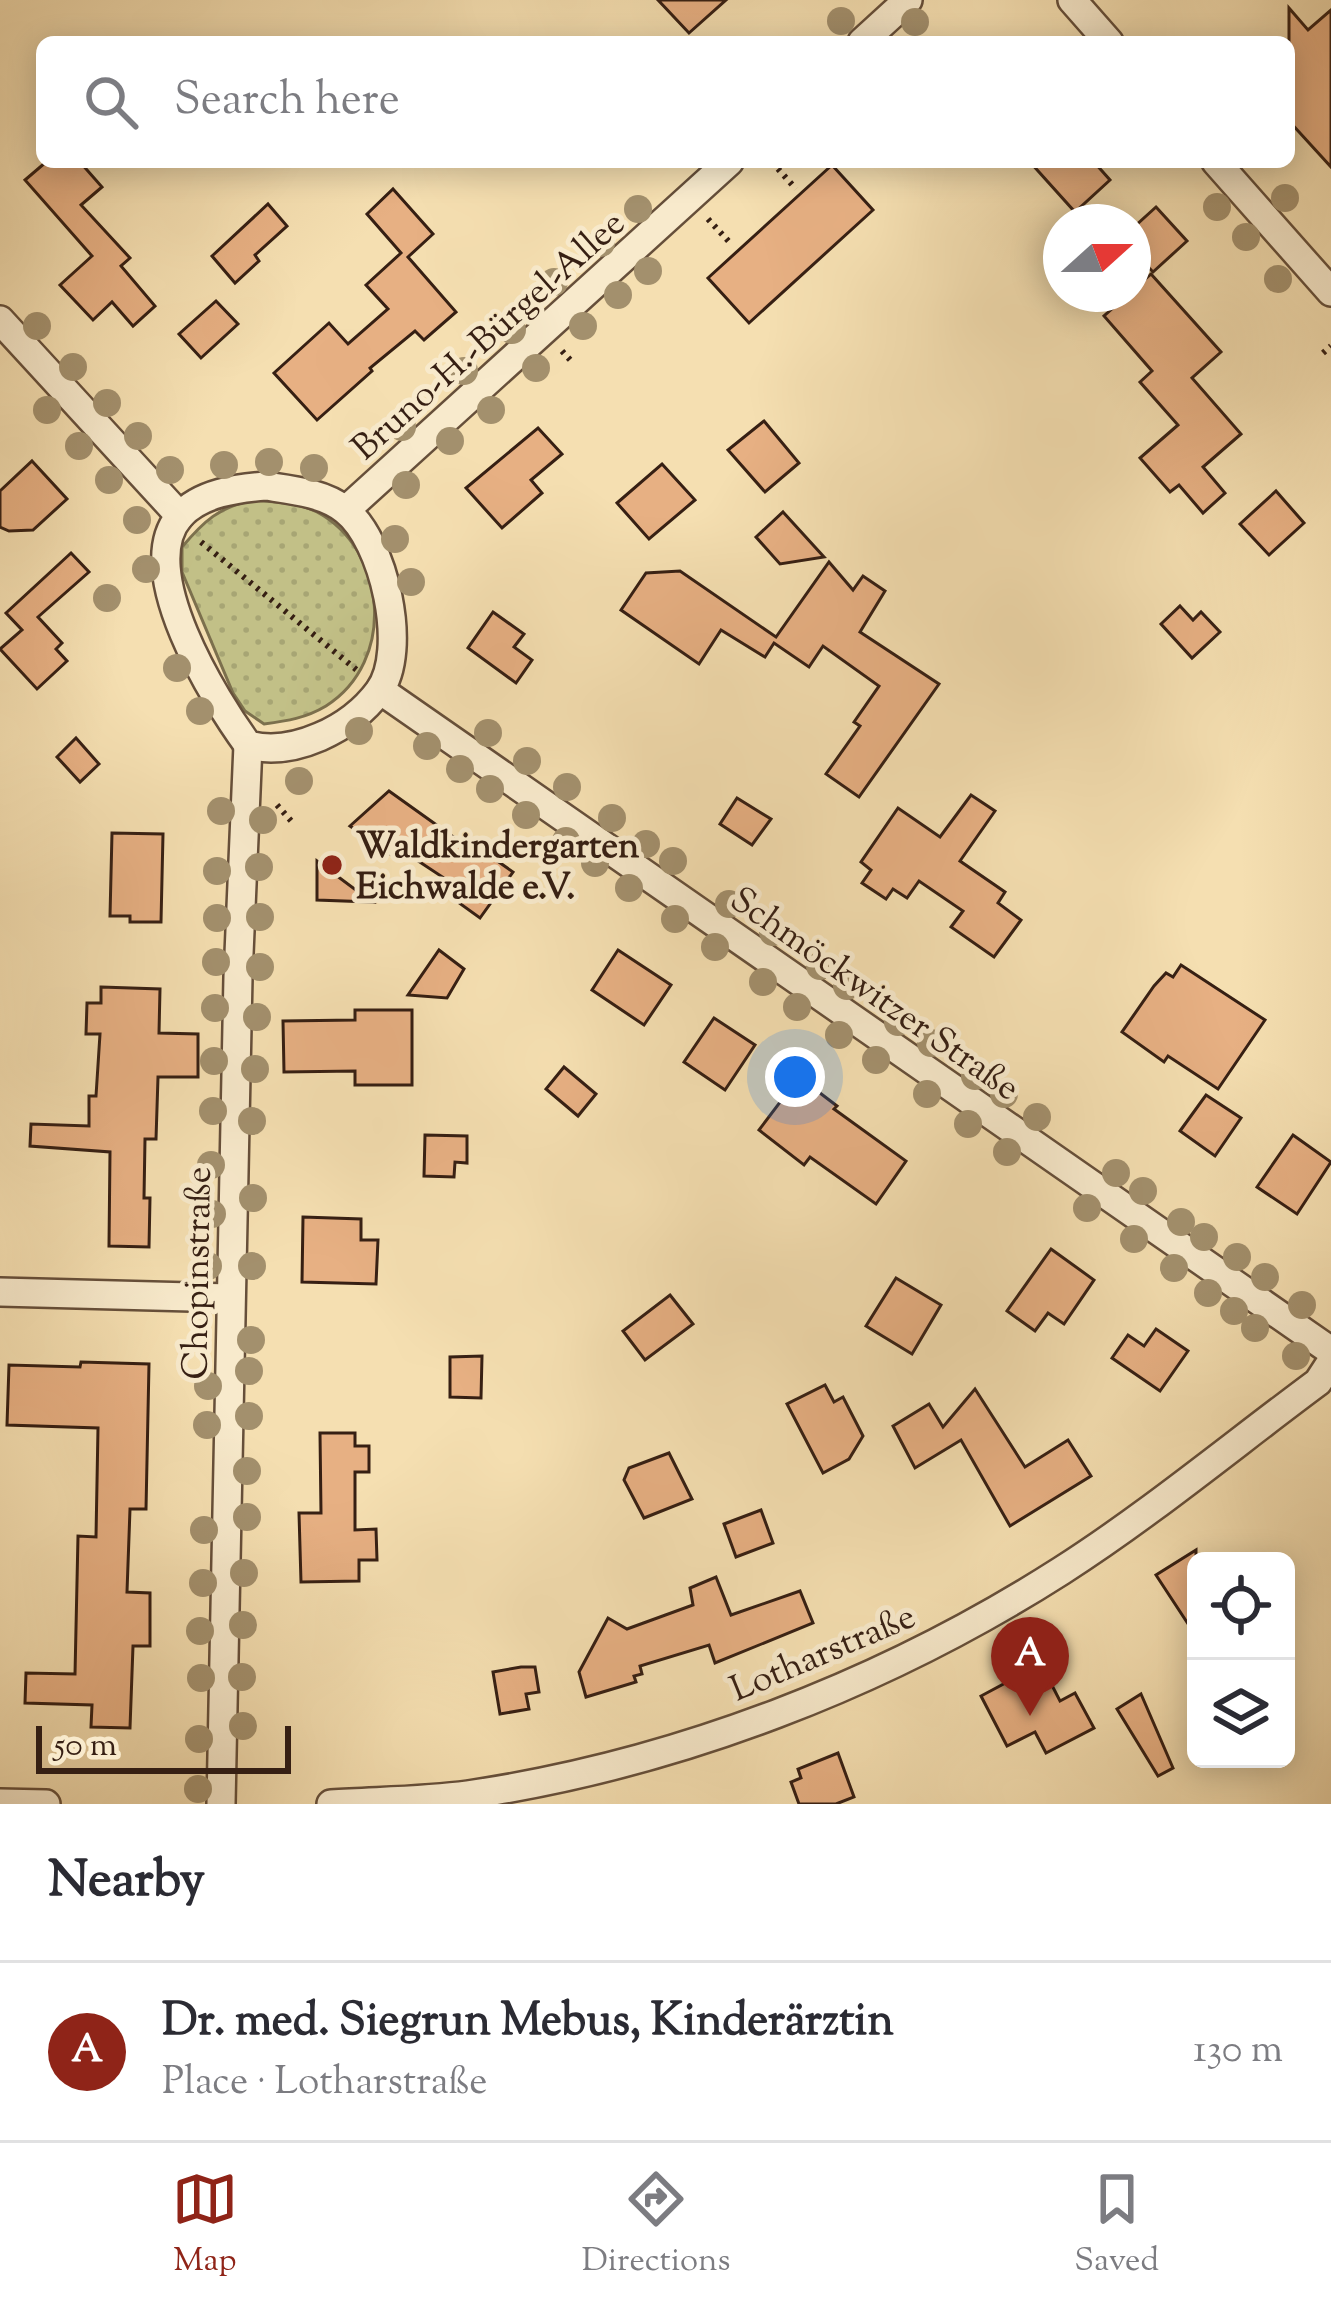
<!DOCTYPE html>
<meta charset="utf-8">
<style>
:root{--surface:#fff;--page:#f7f7f7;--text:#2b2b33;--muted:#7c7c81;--line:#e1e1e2;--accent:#8f2418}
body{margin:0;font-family:"Sorts Mill Goudy",serif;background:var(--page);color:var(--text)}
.controls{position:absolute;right:36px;bottom:36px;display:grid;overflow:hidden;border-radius:18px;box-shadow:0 6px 30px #0003}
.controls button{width:108px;height:108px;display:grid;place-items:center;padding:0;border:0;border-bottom:3px solid var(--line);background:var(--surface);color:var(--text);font:60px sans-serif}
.compass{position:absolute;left:1043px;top:204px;width:108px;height:108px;border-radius:50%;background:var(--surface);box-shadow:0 6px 30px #0003;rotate:69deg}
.scale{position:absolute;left:36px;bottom:30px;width:255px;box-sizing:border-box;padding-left:12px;border:6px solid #361f13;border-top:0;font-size:33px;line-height:42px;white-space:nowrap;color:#361f13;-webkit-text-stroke:9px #f8eacc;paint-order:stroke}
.you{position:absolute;left:795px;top:1077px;width:42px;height:42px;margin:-30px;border:9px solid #fff;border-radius:50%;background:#1a73e8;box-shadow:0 0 0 18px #1a73e833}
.badge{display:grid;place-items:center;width:78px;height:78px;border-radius:50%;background:var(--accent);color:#fff;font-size:39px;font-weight:700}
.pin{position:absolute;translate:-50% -99px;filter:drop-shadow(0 3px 6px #0008)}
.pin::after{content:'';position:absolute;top:63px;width:42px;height:36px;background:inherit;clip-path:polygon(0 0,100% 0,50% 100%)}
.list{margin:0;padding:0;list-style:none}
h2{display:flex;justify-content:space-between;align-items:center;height:156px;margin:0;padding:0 48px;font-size:51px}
h2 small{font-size:39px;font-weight:400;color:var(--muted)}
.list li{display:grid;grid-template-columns:78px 1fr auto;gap:36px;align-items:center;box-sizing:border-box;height:180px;padding:0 48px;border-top:3px solid var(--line)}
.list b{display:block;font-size:45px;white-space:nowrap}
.list p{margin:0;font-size:39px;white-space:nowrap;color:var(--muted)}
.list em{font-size:39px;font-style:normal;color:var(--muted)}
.icon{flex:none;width:66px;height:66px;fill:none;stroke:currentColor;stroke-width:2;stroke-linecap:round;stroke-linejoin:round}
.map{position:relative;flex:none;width:1331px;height:1804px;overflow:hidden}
.search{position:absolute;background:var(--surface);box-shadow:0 6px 30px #0003;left:36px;right:36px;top:36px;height:132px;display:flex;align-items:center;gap:30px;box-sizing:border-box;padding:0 42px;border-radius:18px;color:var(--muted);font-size:45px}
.sheet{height:336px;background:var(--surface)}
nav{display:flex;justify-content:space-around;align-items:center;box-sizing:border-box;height:168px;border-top:3px solid var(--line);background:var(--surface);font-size:33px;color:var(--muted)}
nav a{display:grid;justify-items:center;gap:6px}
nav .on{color:var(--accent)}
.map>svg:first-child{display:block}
</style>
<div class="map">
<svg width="1331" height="1804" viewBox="0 0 1331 1804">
<defs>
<pattern id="grass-dots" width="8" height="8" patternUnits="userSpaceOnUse" patternTransform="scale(3)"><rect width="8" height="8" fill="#c2c087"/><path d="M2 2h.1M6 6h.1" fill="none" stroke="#a7a574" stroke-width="1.8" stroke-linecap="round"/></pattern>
</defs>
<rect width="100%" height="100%" fill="#f5dfb1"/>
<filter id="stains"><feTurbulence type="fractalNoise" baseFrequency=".00167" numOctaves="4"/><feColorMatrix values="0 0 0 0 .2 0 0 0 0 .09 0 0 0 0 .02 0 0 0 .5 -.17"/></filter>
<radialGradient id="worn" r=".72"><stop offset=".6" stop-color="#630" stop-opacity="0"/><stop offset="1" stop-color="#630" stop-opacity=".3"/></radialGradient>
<!-- grass -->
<path fill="url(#grass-dots)" stroke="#7c704d" stroke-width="3" d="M253,500C274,502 298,502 317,512C388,550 396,662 326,706C306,718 287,721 264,724L245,711L233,693L182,572V547C204,521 219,507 253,500Z"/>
<!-- building -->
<g fill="#e7b083" stroke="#361f13" stroke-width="3">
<path d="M658,0H726L689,33Z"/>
<path d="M1289,8L1308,30L1331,10V167L1289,121Z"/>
<path d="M46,162H80L102,187L81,205L130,258L121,266L155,306L133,326L112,302L93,320L60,285L92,256L25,180Z"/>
<path d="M1030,162H1094L1110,180L1075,212Z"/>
<path d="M832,165L873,210L749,323L708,278Z"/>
<path d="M393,189L433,234L408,257L456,312L424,340L415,331L370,368L372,371L317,420L274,373L329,323L348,344L388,309L366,285L401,253L367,214Z"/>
<path d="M268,204L287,226L255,255L259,261L235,283L212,256Z"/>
<path d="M1156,207L1187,241L1153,272L1133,251V228Z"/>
<path d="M1151,274L1221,352L1192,378L1241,434L1203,467L1225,493L1203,513L1179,485L1170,492L1140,458L1178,425L1140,382L1152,371L1104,316Z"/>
<path d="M216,301L238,324L201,358L179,334Z"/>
<path d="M764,421L799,463L765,492L728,450Z"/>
<path d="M538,428L562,454L531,480L542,493L502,528L466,488Z"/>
<path d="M32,461L67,499L33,530L9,531L0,527V491Z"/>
<path d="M662,464L695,500L649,539L617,503Z"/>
<path d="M1276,491L1304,523L1269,555L1240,524Z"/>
<path d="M783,512L824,557L780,564L756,537Z"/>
<path d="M71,553L89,572L38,617L62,643L56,649L67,661L37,689L0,649L22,630L6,613Z"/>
<path d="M829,562L853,590L863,576L885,591L860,632L939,684L859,797L826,774L860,726L854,722L879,686L823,646L809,667L774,643L765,657L721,630L699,664L621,610L646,573L680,571L776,637Z"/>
<path d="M1180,606L1193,620L1201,612L1220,632L1192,658L1161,624Z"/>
<path d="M493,612L524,634L514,647L532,660L516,683L468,648Z"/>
<path d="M76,738L99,764L80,782L57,757Z"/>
<path d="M389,791L466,846L469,841L513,872L480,918L437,887L444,878L400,849L393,856L350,826Z"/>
<path d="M971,795L995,811L960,861L1005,892L998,903L1021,920L994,957L951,927L963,911L919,881L907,898L893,889L886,899L862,883L871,870L861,862L898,808L940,837Z"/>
<path d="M737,798L771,819L752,845L720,824Z"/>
<path d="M112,833L163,834L161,922H130V916H110Z"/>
<path d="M317,861L372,902L317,900Z"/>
<path d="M439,950L464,969L447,998L408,995Z"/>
<path d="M618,950L671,985L644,1025L592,990Z"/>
<path d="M1181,965L1265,1020L1218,1089L1168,1056L1164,1062L1122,1032L1154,986L1166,973L1173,977Z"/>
<path d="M101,987L160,989L159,1033L198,1034V1077H158L156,1139H145L144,1198H150L149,1247L109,1246L110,1152L30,1146L31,1124L89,1126V1096H96L100,1034H86L87,1003H101Z"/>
<path d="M355,1010H412V1085H355V1071L284,1072L283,1021L355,1020Z"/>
<path d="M714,1018L755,1045L725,1090L684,1062Z"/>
<path d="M564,1067L596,1094L578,1116L546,1089Z"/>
<path d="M799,1077L837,1106L834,1109L906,1161L876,1204L810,1157L804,1165L759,1130Z"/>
<path d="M1206,1095L1241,1118L1215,1156L1180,1131Z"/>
<path d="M425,1135L467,1136V1163L455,1162L454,1177L424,1176Z"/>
<path d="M1293,1135L1331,1162L1297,1214L1257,1187Z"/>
<path d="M303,1217L361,1219V1240H378L376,1284L302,1282Z"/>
<path d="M1051,1249L1094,1280L1064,1324L1048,1313L1035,1331L1007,1311Z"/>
<path d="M896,1278L941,1305L912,1354L866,1326Z"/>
<path d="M670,1295L693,1324L645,1360L623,1331Z"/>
<path d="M1156,1329L1188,1351L1160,1391L1112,1358L1128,1335L1144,1346Z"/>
<path d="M482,1356L481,1398L450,1397V1357Z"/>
<path d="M81,1362L149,1364L146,1509H130L127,1592L150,1593V1646H133L130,1728L91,1727L92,1705L25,1703L26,1673L75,1674L78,1536L96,1537L98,1428L7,1425L9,1365L80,1367Z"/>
<path d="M825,1385L834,1402L843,1397L863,1436L849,1459L823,1473L787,1404Z"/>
<path d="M975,1389L1025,1467L1068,1440L1091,1476L1010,1526L961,1440L915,1468L893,1426L929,1404L943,1427Z"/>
<path d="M320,1433H355V1446H369V1472H355V1530L376,1529L377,1560H359V1581L301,1582L299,1513H321Z"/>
<path d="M669,1453L692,1499L644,1518L624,1480L629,1468Z"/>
<path d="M761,1510L773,1543L736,1557L724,1524Z"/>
<path d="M1196,1550V1636L1156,1575Z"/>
<path d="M716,1577L731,1615L800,1591L813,1623L715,1663L709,1645L640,1666L642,1674L634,1676L636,1682L586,1697L579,1672L608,1618L627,1629L693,1605L690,1588Z"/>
<path d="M1041,1664L1060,1701L1075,1693L1094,1728L1046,1753L1035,1732L1007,1746L981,1696Z"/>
<path d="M521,1667H535L539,1692L526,1694L529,1709L500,1714L493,1672Z"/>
<path d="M1141,1694L1173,1768L1158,1776L1117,1709Z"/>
<path d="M838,1753L854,1797L836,1804H799L791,1782L801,1778L798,1769Z"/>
</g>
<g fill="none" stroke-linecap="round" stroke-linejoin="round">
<defs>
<g id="minor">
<path d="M1072,0L1109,42"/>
<path d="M862,42L908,0"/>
<path d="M1216,162L1331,292"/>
<path d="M0,320L180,516"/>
<path d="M266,486C292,490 324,493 345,510C384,540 409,651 379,691C351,729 293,757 248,745C215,700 133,569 180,516C200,493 238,488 266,486Z"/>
<path d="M346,510L729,162"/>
<path d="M380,690L1331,1351"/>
<path d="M0,1292L230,1298"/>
<path d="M0,1803L46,1804"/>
<path d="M221,1804L238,977L248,745"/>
<path d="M331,1804C376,1801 423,1801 468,1795C677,1764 884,1684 1061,1571C1150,1514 1233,1445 1318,1382L1331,1362"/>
</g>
</defs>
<!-- minor casing -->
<use href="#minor" stroke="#664f3a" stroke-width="32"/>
<!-- path -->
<g stroke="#361f13" stroke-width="6" stroke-dasharray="3 6" stroke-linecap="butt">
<path d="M772,162L796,189"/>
<path d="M708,219L732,245"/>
<path d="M562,351L573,363"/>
<path d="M1323,353L1331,346"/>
<path d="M201,542L358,671"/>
<path d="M277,805L294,824"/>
</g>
<!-- minor -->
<use href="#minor" stroke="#f8eacc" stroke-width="27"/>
</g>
<!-- trees -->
<g fill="#a3906d">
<circle cx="841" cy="21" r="14"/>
<circle cx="915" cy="22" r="14"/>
<circle cx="1285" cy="198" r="14"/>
<circle cx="1217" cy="207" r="14"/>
<circle cx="638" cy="209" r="14"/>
<circle cx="1246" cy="237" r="14"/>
<circle cx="601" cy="243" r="14"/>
<circle cx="648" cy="271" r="14"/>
<circle cx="1278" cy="279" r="14"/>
<circle cx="554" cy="282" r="14"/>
<circle cx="618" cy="295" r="14"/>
<circle cx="37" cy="326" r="14"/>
<circle cx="583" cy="326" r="14"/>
<circle cx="512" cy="330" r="14"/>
<circle cx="73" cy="367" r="14"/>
<circle cx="536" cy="368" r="14"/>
<circle cx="464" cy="371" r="14"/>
<circle cx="107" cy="403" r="14"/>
<circle cx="47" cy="410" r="14"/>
<circle cx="491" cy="410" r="14"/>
<circle cx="402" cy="427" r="14"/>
<circle cx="138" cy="436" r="14"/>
<circle cx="450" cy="441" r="14"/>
<circle cx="79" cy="446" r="14"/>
<circle cx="269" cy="462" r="14"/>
<circle cx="224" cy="465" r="14"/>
<circle cx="314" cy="468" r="14"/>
<circle cx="170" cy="470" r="14"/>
<circle cx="109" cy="480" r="14"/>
<circle cx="406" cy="485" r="14"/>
<circle cx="137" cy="520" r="14"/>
<circle cx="395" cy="539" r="14"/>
<circle cx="146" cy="569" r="14"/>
<circle cx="411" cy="582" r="14"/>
<circle cx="107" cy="598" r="14"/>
<circle cx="177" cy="668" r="14"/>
<circle cx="200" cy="711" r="14"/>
<circle cx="359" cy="731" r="14"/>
<circle cx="488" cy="733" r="14"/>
<circle cx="427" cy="746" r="14"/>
<circle cx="527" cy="761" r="14"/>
<circle cx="460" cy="769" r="14"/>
<circle cx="299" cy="781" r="14"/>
<circle cx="567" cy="787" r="14"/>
<circle cx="490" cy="789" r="14"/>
<circle cx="221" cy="811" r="14"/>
<circle cx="526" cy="815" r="14"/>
<circle cx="612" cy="818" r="14"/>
<circle cx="263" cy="820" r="14"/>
<circle cx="566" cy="841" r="14"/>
<circle cx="646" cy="844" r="14"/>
<circle cx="673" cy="861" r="14"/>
<circle cx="595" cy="863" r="14"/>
<circle cx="259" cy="867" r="14"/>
<circle cx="217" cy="871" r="14"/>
<circle cx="629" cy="888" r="14"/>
<circle cx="729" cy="904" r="14"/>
<circle cx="260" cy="917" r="14"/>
<circle cx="217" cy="918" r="14"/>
<circle cx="675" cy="919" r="14"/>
<circle cx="773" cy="932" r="14"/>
<circle cx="715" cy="947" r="14"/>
<circle cx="216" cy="962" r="14"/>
<circle cx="820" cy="966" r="14"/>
<circle cx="260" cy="967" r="14"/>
<circle cx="763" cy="982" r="14"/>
<circle cx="847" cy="986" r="14"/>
<circle cx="797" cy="1007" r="14"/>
<circle cx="215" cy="1008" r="14"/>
<circle cx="257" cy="1017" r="14"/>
<circle cx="898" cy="1022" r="14"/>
<circle cx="839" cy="1035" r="14"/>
<circle cx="931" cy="1043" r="14"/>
<circle cx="876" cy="1060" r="14"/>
<circle cx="214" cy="1061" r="14"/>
<circle cx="255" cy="1069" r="14"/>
<circle cx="975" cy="1076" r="14"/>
<circle cx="927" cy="1094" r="14"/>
<circle cx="1004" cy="1094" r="14"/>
<circle cx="213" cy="1111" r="14"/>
<circle cx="1037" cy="1117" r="14"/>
<circle cx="252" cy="1121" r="14"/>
<circle cx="968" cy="1124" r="14"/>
<circle cx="1007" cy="1152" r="14"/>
<circle cx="211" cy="1165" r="14"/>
<circle cx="1116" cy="1173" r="14"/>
<circle cx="1143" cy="1191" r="14"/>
<circle cx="253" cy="1198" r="14"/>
<circle cx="1087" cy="1208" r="14"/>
<circle cx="212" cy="1214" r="14"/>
<circle cx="1181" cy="1222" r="14"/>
<circle cx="1204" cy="1237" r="14"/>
<circle cx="1134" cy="1239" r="14"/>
<circle cx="1237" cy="1257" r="14"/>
<circle cx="208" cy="1266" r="14"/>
<circle cx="252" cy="1266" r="14"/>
<circle cx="1174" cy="1268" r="14"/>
<circle cx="1265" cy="1277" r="14"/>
<circle cx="1208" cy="1293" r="14"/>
<circle cx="1302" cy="1305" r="14"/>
<circle cx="1234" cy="1311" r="14"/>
<circle cx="1255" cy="1328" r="14"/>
<circle cx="251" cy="1340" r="14"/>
<circle cx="1296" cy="1356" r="14"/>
<circle cx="249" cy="1371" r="14"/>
<circle cx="208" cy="1386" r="14"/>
<circle cx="249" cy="1416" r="14"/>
<circle cx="207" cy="1425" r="14"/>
<circle cx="247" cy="1471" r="14"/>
<circle cx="247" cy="1517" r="14"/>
<circle cx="204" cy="1530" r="14"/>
<circle cx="244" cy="1573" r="14"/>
<circle cx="203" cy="1583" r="14"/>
<circle cx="243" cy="1625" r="14"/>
<circle cx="200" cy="1631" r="14"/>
<circle cx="242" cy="1677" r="14"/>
<circle cx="201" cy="1678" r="14"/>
<circle cx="243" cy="1726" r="14"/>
<circle cx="199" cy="1739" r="14"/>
<circle cx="198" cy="1789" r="14"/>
</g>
<!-- markers -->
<circle fill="#8f2418" stroke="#f8eacc" stroke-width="4.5" cx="332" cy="865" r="12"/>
<g text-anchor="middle" stroke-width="10" stroke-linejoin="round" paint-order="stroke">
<!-- street labels -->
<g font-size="36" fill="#361f13" stroke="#f8eacc">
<text transform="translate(487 334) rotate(-42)" y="13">Bruno-H.-Bürgel-Allee</text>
<text transform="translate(876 992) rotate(35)" y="13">Schmöckwitzer Straße</text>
<text transform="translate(195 1273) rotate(-89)" y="13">Chopinstraße</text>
<text transform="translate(822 1651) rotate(-23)" y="13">Lotharstraße</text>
</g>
<!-- poi labels -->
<g font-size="36" font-weight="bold" fill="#361f13" stroke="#f8eacc" text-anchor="start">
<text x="356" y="857">Waldkindergarten<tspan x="356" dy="41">Eichwalde e.V.</tspan></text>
</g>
</g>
<rect width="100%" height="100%" filter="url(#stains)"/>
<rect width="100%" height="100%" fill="url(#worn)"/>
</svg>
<div class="controls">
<button><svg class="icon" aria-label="locate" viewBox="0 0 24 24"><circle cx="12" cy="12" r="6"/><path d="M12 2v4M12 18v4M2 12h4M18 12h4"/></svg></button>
<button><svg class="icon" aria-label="layers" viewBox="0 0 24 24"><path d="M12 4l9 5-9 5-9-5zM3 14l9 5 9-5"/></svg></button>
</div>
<svg class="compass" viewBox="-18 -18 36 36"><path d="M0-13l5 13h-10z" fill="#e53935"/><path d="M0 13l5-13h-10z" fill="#7c7c81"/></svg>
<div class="scale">50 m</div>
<div class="you"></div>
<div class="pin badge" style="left:1030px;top:1716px">A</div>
<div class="search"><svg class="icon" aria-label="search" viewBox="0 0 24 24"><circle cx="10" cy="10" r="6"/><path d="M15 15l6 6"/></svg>Search here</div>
</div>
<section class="sheet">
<h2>Nearby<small></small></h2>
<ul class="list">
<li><span class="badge">A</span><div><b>Dr. med. Siegrun Mebus, Kinderärztin</b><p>Place · Lotharstraße</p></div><em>130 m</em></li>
</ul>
</section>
<nav>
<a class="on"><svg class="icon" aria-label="map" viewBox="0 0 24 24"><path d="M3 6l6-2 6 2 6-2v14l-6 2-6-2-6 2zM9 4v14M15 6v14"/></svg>Map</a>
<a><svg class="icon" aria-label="directions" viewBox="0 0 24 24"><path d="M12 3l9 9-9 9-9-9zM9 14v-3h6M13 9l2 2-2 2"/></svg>Directions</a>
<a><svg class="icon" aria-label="saved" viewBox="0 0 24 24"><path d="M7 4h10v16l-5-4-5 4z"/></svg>Saved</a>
</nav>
